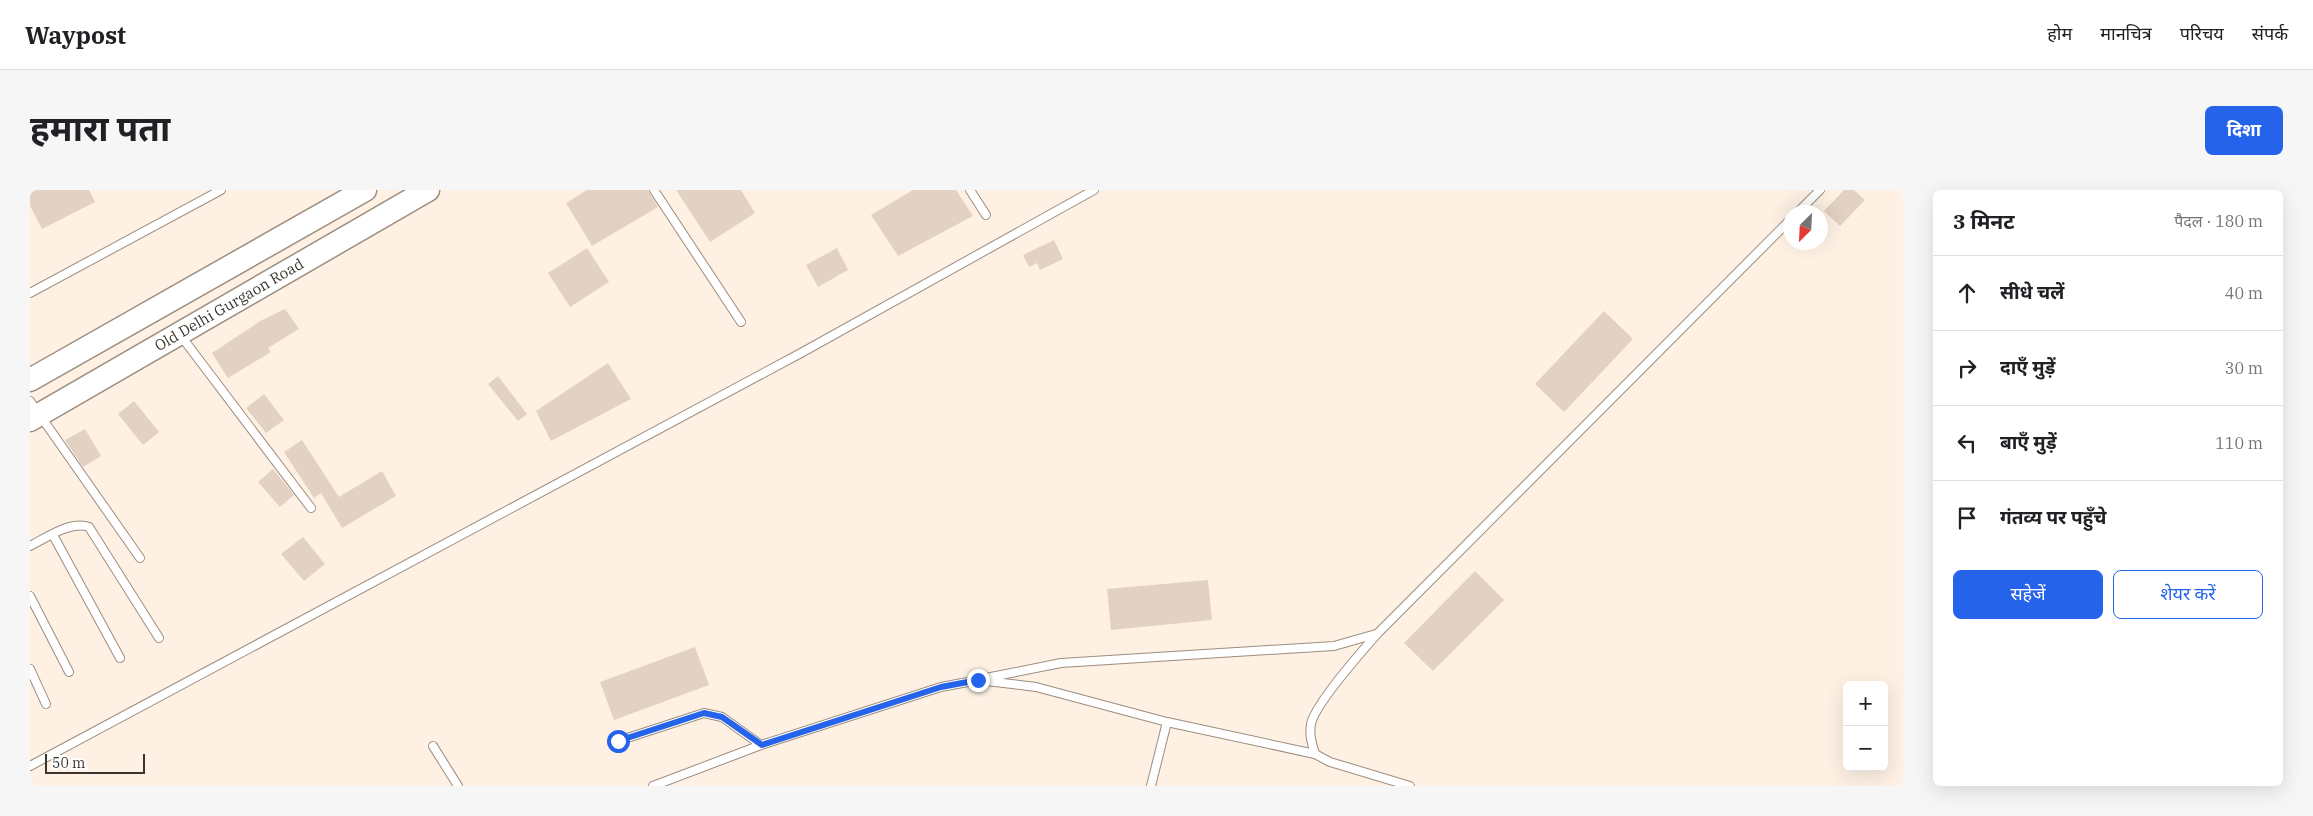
<!DOCTYPE html>
<html lang="hi">
<meta charset="utf-8">
<style>
:root{--surface:#fff;--page:#f6f6f6;--text:#202124;--muted:#757577;--line:#e0e0e0;--accent:#2563eb}
body{margin:0;font-family:"IBM Plex Serif","Noto Sans Devanagari",serif;background:var(--page);color:var(--text)}
.controls{position:absolute;right:15px;bottom:15px;display:grid;overflow:hidden;border-radius:8px;box-shadow:0 5px 20px #0002}
.controls button{width:45px;height:45px;display:grid;place-items:center;padding:0;border:0;border-bottom:1px solid var(--line);background:var(--surface);color:var(--text);font:25px sans-serif}
.compass{position:absolute;left:1753px;top:15px;width:45px;height:45px;border-radius:50%;background:var(--surface);box-shadow:0 5px 20px #0002;rotate:204deg}
.scale{position:absolute;left:15px;bottom:12px;width:100px;box-sizing:border-box;padding-left:5px;border:2px solid #3b352f;border-top:0;font-size:14px;line-height:18px;white-space:nowrap;color:#3b352f;-webkit-text-stroke:4px #fff;paint-order:stroke}
.stop{position:absolute;width:15px;height:15px;margin:-11px;border:4px solid #2563eb;border-radius:50%;background:#fff}
.stop.end{background:#2563eb;border-color:#fff;box-shadow:0 1px 5px #0008}
.list{margin:0;padding:0;list-style:none}
h2{display:flex;justify-content:space-between;align-items:center;height:65px;margin:0;padding:0 20px;font-size:21px}
h2 small{font-size:16px;font-weight:400;color:var(--muted)}
.list li{display:grid;grid-template-columns:32px 1fr auto;gap:15px;align-items:center;box-sizing:border-box;height:75px;padding:0 20px;border-top:1px solid var(--line)}
.list b{display:block;font-size:19px;white-space:nowrap}
.list em{font-size:16px;font-style:normal;color:var(--muted)}
.actions{display:flex;gap:10px;padding:15px 20px}
.actions a{flex:1;padding:11px 0;border:1px solid var(--accent);border-radius:8px;text-align:center;font-size:18px;color:var(--accent)}
.actions .main{background:var(--accent);color:#fff}
.icon{flex:none;width:28px;height:28px;fill:none;stroke:currentColor;stroke-width:2;stroke-linecap:round;stroke-linejoin:round}
.map{position:relative;flex:none;width:1873px;height:596px;overflow:hidden;border-radius:8px}
header{display:flex;align-items:center;gap:30px;box-sizing:border-box;height:70px;padding:0 25px;background:var(--surface);border-bottom:1px solid var(--line)}
header strong{font-size:24px}
nav{display:flex;gap:28px;margin-inline-start:auto;font-size:18px}
.intro{display:flex;align-items:center;justify-content:space-between;box-sizing:border-box;height:120px;padding:0 30px}
h1{margin:0;font-size:35px}
.button{padding:12px 22px;border-radius:8px;background:var(--accent);color:#fff;font-size:18px;font-weight:700}
main{display:flex;gap:30px;padding:0 30px}
aside{flex:1;background:var(--surface);border-radius:8px;box-shadow:0 5px 20px #0002}
.map>svg:first-child{display:block}
</style>
<header>
<strong>Waypost</strong>
<nav><a>होम</a><a>मानचित्र</a><a>परिचय</a><a>संपर्क</a></nav>
</header>
<div class="intro"><h1>हमारा पता</h1><a class="button">दिशा</a></div>
<main>
<div class="map">
<svg width="1873" height="596" viewBox="0 0 1873 596">
<rect width="100%" height="100%" fill="#fef1e4"/>
<!-- building -->
<g fill="#e3d2c3">
<path d="M0,0H59L65,12L12,39L0,16Z"/>
<path d="M557,0H618L628,17L562,56L536,13Z"/>
<path d="M646,0H711L725,23L680,52Z"/>
<path d="M883,0H926L943,26L868,66L841,25Z"/>
<path d="M1814,0H1824L1835,10L1810,36L1794,21Z"/>
<path d="M1024,50L1033,69L1010,80L1007,73L999,77L993,65Z"/>
<path d="M557,58L579,92L540,117L518,83Z"/>
<path d="M807,58L818,80L788,97L776,75Z"/>
<path d="M255,119L269,139L238,158L241,162L198,188L182,163L232,130Z"/>
<path d="M1574,121L1603,149L1534,222L1505,194Z"/>
<path d="M578,173L601,209L521,251L506,221Z"/>
<path d="M468,186L497,224L488,231L458,194Z"/>
<path d="M234,204L254,230L236,243L216,218Z"/>
<path d="M104,211L129,242L113,255L88,224Z"/>
<path d="M55,239L71,266L53,277L35,250Z"/>
<path d="M272,250L309,307L352,281L366,306L312,338L291,303L284,308L254,262Z"/>
<path d="M243,279L264,305L250,317L228,292Z"/>
<path d="M273,347L295,374L274,391L251,364Z"/>
<path d="M1445,381L1474,410L1403,481L1374,453Z"/>
<path d="M1178,390L1182,430L1081,440L1077,399Z"/>
<path d="M665,457L679,495L584,530L570,492Z"/>
</g>
<g fill="none" stroke-linecap="round" stroke-linejoin="round">
<defs>
<g id="lane">
<path d="M624,0L711,132"/>
<path d="M940,0L956,25"/>
<path d="M1768,22L1790,0"/>
<path d="M0,103L191,0"/>
<path d="M151,146L281,318"/>
<path d="M0,211L110,368"/>
<path d="M23,345L90,468"/>
<path d="M0,356C16,348 41,330 59,337L129,448"/>
<path d="M0,406L39,482"/>
<path d="M0,479L16,514"/>
<path d="M956,488L1031,473L1304,456L1346,444"/>
<path d="M588,551L674,523L692,527L731,555"/>
<path d="M403,556L428,596"/>
<path d="M0,576L771,163L1064,0"/>
<path d="M623,596L731,555L911,497L948,490L1006,497L1137,532L1285,564"/>
<path d="M1121,596L1137,532"/>
<path d="M1380,596L1300,572L1285,564C1282,554 1279,545 1281,534C1285,514 1332,461 1348,443L1760,30"/>
</g>
<g id="secondary">
<path d="M0,190L335,0"/>
<path id="s1" d="M0,230L398,0"/>
</g>
</defs>
<!-- lane casing -->
<use href="#lane" stroke="#9c8d7e" stroke-width="10"/>
<!-- secondary casing -->
<use href="#secondary" stroke="#9c8d7e" stroke-width="25"/>
<!-- lane -->
<use href="#lane" stroke="#fff" stroke-width="8"/>
<!-- secondary -->
<use href="#secondary" stroke="#fff" stroke-width="22"/>
</g>
<g fill="none" stroke-linecap="round" stroke-linejoin="round">
<!-- route -->
<path stroke="#2563eb" stroke-width="6" d="M588,551L674,523L692,527L732,555L911,497L948,490"/>
</g>
<g text-anchor="middle" stroke-width="4" stroke-linejoin="round" paint-order="stroke">
<!-- street labels -->
<g font-size="15" fill="#3b352f" stroke="#fff">
<text dy="5" stroke="none"><textPath href="#s1" startOffset="230">Old Delhi Gurgaon Road</textPath></text>
</g>
</g>
</svg>
<div class="controls">
<button>+</button>
<button>−</button>
</div>
<svg class="compass" viewBox="-18 -18 36 36"><path d="M0-13l5 13h-10z" fill="#e53935"/><path d="M0 13l5-13h-10z" fill="#757577"/></svg>
<div class="scale">50 m</div>
<div class="stop" style="left:588px;top:551px"></div>
<div class="stop end" style="left:948px;top:490px"></div>
</div>
<aside>
<h2>3 मिनट<small>पैदल · 180 m</small></h2>
<ul class="list">
<li><svg class="icon" aria-label="ahead" viewBox="0 0 24 24"><path d="M12 20V5M6 11l6-6 6 6"/></svg><div><b>सीधे चलें</b></div><em>40 m</em></li>
<li><svg class="icon" aria-label="right" viewBox="0 0 24 24"><path d="M7 20v-9h11M14 6l5 5-5 5"/></svg><div><b>दाएँ मुड़ें</b></div><em>30 m</em></li>
<li><svg class="icon" aria-label="left" viewBox="0 0 24 24"><path d="M17 20v-9H6M10 6l-5 5 5 5"/></svg><div><b>बाएँ मुड़ें</b></div><em>110 m</em></li>
<li><svg class="icon" aria-label="arrive" viewBox="0 0 24 24"><path d="M6 21V4h12l-3 4 3 4H6"/></svg><div><b>गंतव्य पर पहुँचे</b></div></li>
</ul>
<div class="actions"><a class="main">सहेजें</a><a>शेयर करें</a></div>
</aside>
</main>
